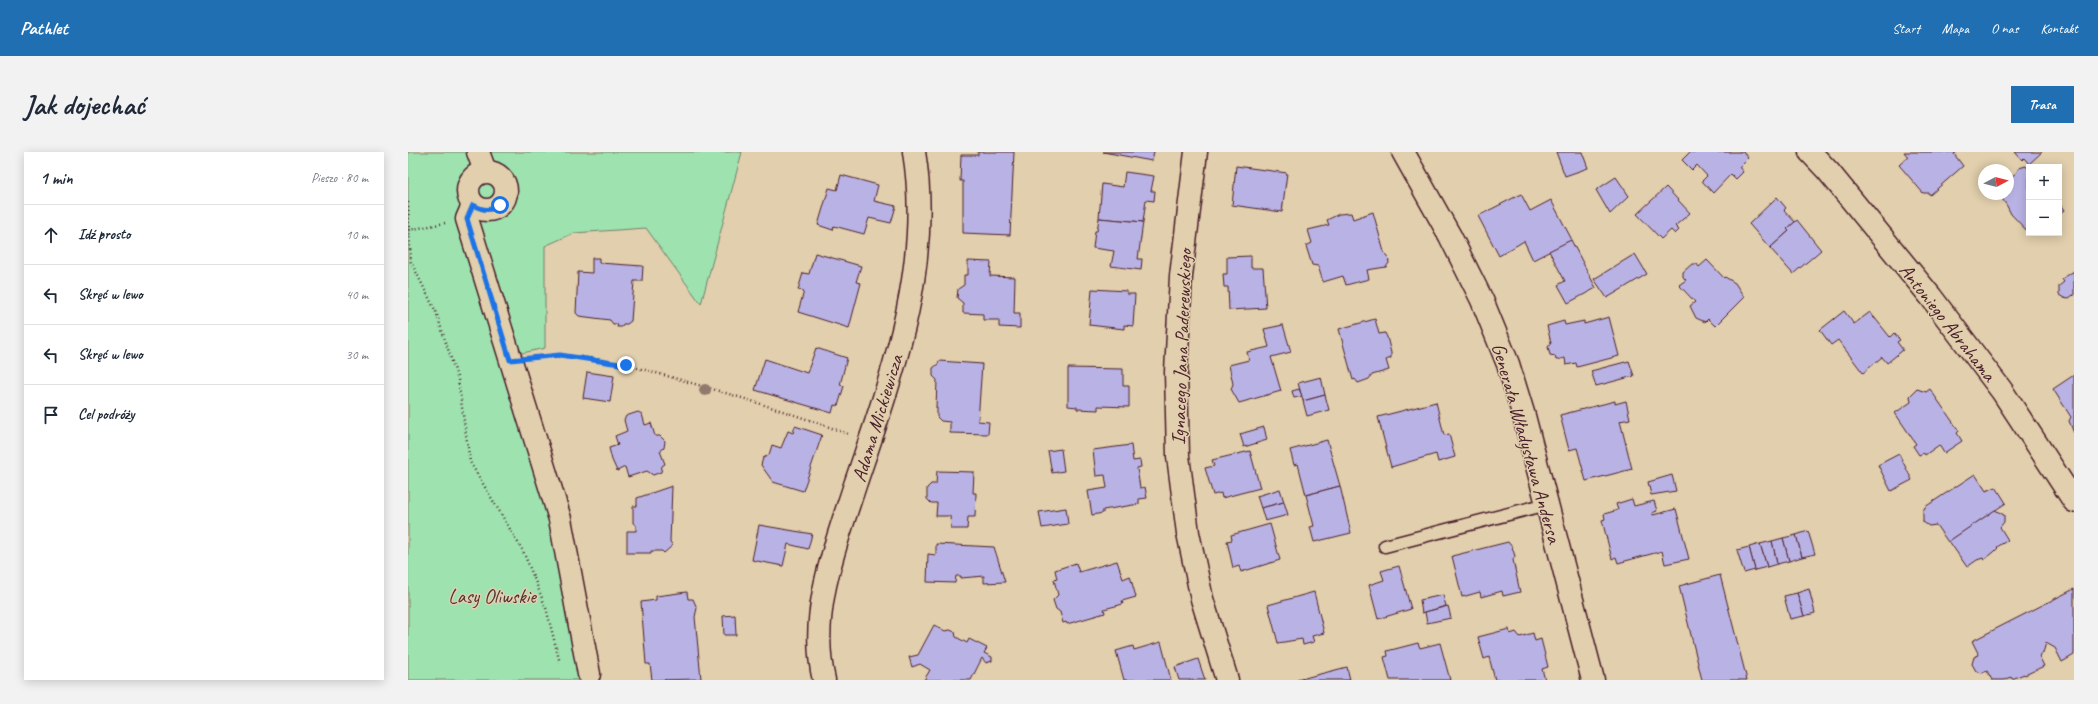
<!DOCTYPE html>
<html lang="pl">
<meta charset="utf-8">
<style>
:root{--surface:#fff;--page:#f2f2f3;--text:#1f2937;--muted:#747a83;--line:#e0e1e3;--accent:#1f6fb2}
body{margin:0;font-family:Caveat,sans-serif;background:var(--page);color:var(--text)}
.controls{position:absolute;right:12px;top:12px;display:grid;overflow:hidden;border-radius:0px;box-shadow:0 2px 10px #0003}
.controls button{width:36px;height:36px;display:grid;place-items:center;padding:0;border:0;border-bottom:1px solid var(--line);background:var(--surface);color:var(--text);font:20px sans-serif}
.compass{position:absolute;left:1570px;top:12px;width:36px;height:36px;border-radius:50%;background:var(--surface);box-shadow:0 2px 10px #0003;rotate:83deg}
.stop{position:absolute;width:12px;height:12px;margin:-9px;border:3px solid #1a73e8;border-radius:50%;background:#fff}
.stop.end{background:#1a73e8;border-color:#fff;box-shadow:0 1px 4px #0008}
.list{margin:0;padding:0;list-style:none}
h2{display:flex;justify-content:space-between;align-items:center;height:52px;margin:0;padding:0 16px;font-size:17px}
h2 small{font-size:13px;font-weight:400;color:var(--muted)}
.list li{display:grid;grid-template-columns:26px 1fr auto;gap:12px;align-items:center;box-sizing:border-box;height:60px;padding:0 16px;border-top:1px solid var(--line)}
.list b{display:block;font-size:15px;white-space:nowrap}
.list em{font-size:13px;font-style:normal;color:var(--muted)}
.icon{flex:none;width:22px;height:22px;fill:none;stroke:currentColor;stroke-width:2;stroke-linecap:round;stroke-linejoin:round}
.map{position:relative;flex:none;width:1666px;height:528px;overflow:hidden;border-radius:0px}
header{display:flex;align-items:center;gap:24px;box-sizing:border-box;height:56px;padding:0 20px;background:var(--accent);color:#fff}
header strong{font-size:19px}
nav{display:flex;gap:22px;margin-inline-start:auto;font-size:14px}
.intro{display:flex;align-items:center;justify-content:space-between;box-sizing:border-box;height:96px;padding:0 24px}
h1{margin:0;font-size:28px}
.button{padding:10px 18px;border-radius:0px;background:var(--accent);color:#fff;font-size:14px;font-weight:700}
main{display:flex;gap:24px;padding:0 24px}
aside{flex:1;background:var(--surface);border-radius:0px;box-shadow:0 2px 10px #0003}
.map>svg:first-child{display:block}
</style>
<header>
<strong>Pathlet</strong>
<nav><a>Start</a><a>Mapa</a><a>O nas</a><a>Kontakt</a></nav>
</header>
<div class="intro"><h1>Jak dojechać</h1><a class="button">Trasa</a></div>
<main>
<aside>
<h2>1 min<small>Pieszo · 80 m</small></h2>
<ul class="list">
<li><svg class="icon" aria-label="ahead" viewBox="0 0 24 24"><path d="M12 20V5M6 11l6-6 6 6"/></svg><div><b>Idź prosto</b></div><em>10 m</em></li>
<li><svg class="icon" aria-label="left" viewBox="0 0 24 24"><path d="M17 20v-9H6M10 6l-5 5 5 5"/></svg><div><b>Skręć w lewo</b></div><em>40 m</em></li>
<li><svg class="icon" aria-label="left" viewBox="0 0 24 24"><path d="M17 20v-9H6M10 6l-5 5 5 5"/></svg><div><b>Skręć w lewo</b></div><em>30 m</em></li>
<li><svg class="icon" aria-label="arrive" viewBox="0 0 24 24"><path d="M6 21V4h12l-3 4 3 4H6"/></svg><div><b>Cel podróży</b></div></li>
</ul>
</aside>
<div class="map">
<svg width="1666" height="528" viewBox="0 0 1666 528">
<rect width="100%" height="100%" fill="#e1cfad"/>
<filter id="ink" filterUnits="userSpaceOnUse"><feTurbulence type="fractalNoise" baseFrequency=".025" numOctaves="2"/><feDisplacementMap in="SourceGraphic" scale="8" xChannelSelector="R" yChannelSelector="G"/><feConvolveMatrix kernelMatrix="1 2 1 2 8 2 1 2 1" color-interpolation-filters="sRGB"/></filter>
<g filter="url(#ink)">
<!-- green -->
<path fill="#9de2af" stroke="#74806d" d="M0,0H334L293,152L238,76L166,81L137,94V196L92,206L168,434L192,528H0Z"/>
<!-- building -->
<g fill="#b9b3e5" stroke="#4a1f2b">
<path d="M570,0H606L602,83L555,81V29H552L553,3H570Z"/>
<path d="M695,0H746L744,9Z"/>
<path d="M1148,0H1174L1180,16L1157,24Z"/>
<path d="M1282,0H1335L1340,6L1331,15L1335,20L1328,27L1323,22L1305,41L1294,29L1299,24L1289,13L1284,18L1274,8Z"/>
<path d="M1496,0H1549L1546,2L1555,14L1522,43L1521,41H1515L1491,13L1500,5Z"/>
<path d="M1607,0H1634L1621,12L1616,6L1614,8Z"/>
<path d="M828,14L879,21L874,60L824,53Z"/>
<path d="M1618,14L1621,18V81L1603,62L1599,54L1591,42H1600V27L1608,21L1611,16Z"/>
<path d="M717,20L746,24L743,39H747L746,49L738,48L735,70L691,66L694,32L715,35Z"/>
<path d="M433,23L470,33L466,49L488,54L483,71L461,66L456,82L426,74L425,78L410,73L421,36L429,38Z"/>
<path d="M1208,25L1221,44L1202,62L1188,38Z"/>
<path d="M1258,35L1282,61L1267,74L1271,78L1267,82L1263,78L1253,87L1229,62Z"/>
<path d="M1113,42L1122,59L1143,48L1164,88L1125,108L1116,89L1091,104L1070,64Z"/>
<path d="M1369,45L1378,56L1376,58L1387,70L1379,77L1381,79L1362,96L1341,72Z"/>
<path d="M1651,51L1656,58L1651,62Z"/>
<path d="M965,60L976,100L980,104L981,111L978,115L959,118L961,127L938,133L935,124L915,130L910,114L904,113L898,94L904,91L900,78L921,73L919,68L931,62L943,61L945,67Z"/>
<path d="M691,66L735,70L730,107H734L733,118L703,114L706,99L685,96L687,79H689Z"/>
<path d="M1389,68L1413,98L1385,122L1362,96L1381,79L1379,77Z"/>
<path d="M1163,88L1188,136L1160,151L1150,133L1157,129L1141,99Z"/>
<path d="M407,101L453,114L448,130L453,131L441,176L390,160L396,139L390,138L395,121L401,122Z"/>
<path d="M1227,102L1239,122L1199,146L1186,127Z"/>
<path d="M843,104V116H855L858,156L821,158L820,135H816L815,122H819V105Z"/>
<path d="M184,106H191V111L235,114L234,129H226L223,169L219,172H215L214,175H209L210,172H205L202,168L171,164L168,161L170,120L184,121Z"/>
<path d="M1299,108L1316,126L1317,125L1327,131L1336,145L1307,174L1300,167L1297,170L1288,166L1282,154L1287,150L1271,133L1278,128L1275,125V120L1284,112H1289L1291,115Z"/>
<path d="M560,109L583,110L582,124L607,125L606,161H612V176L591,175V168H575V162L555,161V151L549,146L550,137L556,133V123H560Z"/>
<path d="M1666,119V144L1665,143L1660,147L1656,146L1651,143V134L1656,130L1654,127Z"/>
<path d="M684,137L719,139V142H727L725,174L716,173V177L681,173Z"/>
<path d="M1436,159L1446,172L1462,160L1482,185L1486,181L1492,188L1489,190L1495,198L1479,211L1474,205L1455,221L1430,188L1423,193L1412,178Z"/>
<path d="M1201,165L1211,204L1169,215L1168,211L1158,213L1157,206L1148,208L1147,204L1142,203L1140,195L1143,191L1139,174L1156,169L1157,173L1176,169V172Z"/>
<path d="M967,167L971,182L977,181L979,185L983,201V206L978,208L981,218L964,223L961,227L950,231L947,227L945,228L931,177Z"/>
<path d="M875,173L883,200L863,205L873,239L831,251L823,237L825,232L821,213L841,208L839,200L861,195L856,177Z"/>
<path d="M408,196L439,206L432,233L436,234L430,254L426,253L424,261L347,238L357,207L399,221Z"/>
<path d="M531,209L574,212L570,269L581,270L580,282L542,281V270L533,269L529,265V256H528L529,228L525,224V216L530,212Z"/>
<path d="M1221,209L1226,224L1188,234L1183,219Z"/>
<path d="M660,216L715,217V234H721V255L690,254V258L669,257V255L660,254Z"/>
<path d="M179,220L206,224L202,250L175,246Z"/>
<path d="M1666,223V281L1661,269L1663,265L1645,237Z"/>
<path d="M913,225L917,243L895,249L890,231Z"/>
<path d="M891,237L894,244L886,246L884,239Z"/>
<path d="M1509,237L1518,240L1522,237L1551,279L1549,281L1554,289L1536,301L1531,293L1517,303L1516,301L1511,303L1505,294L1508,292L1487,261L1503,250L1502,244Z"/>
<path d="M917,243L921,258L899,264L895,249Z"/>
<path d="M1207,249V252L1218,249L1222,267L1212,269L1224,317L1178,329L1169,296L1161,298L1152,263Z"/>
<path d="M1028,250L1036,283L1041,282L1047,305L1030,310L1028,302L983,315L970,265Z"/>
<path d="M230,260L234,262L237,273L243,271L247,284H252L257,289L256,296L252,299L257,312L254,314L253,320L245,323L239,319L220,325L217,315L209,319L204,308L201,296L210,293L207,284L219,279L216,268L218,264Z"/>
<path d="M387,274L414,283L395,339L365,330L353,313L355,306L361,303L364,293L373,296L380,279L385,281Z"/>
<path d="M856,275L859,288L836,295L832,282Z"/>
<path d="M919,288L932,334L898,343L890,312L886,313L882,298Z"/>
<path d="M723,293L725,309L732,308L733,315L729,316L732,336L737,335L739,346L731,347V352L695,358V361L684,363L680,339L699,336L697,323L688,324L685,298Z"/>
<path d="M653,297L656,319L644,321L640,299Z"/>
<path d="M842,299L852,336L814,346L813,341L805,343L797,316L806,314L804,308Z"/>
<path d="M1491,302L1504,328L1483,339L1470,313Z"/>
<path d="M529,319L566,320L565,341H568L567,365H560L559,377H543L542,364H528L529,351H523L519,347V336L523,332H528Z"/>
<path d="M1567,322L1578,339L1588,335L1598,351L1540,390L1528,373L1521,374L1515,370V359L1517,355Z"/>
<path d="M1264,323L1268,339L1243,343L1240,330Z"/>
<path d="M264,334L262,390L265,393L256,401L254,399H243V401H219V379H228V373L225,371V354H229V346Z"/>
<path d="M932,334L943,381L906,390L902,375L906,374L898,343Z"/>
<path d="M872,337L876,350L853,356L849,344Z"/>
<path d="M1224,347L1226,354L1246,349L1249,359L1244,361L1245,363L1268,357L1281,407L1257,412L1254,399L1210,411L1208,405L1204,407L1194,368L1197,367L1196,362L1210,358L1208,352Z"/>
<path d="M876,350L880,363L857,369L853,356Z"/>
<path d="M658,356L660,372L634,376L631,360Z"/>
<path d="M1587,358L1596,363V370L1592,375L1600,388L1589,395L1590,396L1586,400L1576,408L1575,406L1569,408L1559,415L1541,389Z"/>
<path d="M862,372L872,408L833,420L831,414L825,416L819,389L824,388L823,383Z"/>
<path d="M351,373L404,382L400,397L380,392L375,414L344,408Z"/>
<path d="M1400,379L1407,402L1394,405L1388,383Z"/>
<path d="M1388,383L1394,405L1381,409L1375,386Z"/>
<path d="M1375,386L1381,409L1369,412L1364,389Z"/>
<path d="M1364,389L1369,412L1359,415L1352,392Z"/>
<path d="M1100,390L1104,395L1107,404L1105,408L1112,440L1095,444L1094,439L1073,445L1072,440L1054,445L1044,404Z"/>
<path d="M528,392L586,395L597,430L576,431V424L553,426V424H548L547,431L519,430L520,402L528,403Z"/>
<path d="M1352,392L1359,415L1347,418L1341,395Z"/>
<path d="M1341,395L1347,418L1336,421L1329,398Z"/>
<path d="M709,409L715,427L722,424L728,445L714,449L715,452L696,457L697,461L659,472L658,470L655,471L652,460L648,457L645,448L650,443L646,428L649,427L647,418L668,411L671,420Z"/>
<path d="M991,414L1003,457L970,467L961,433L976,428L973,419Z"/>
<path d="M1312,423L1339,528H1294L1271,434Z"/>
<path d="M1401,437L1407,461L1396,464L1389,441Z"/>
<path d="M1666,437V503L1654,510L1647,496L1638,491L1635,501L1631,504L1636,514L1617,523L1616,522L1604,527L1603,525L1597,528H1584L1579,519L1574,521L1568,519L1564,512L1566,505L1571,503L1564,489Z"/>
<path d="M279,440L280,447H285L289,456L287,465L293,527L244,528L242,512H238L233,450L248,448V444Z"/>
<path d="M906,440L916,481L904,484L906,490L895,493L894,487L870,491L860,453Z"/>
<path d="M1389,441L1396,464L1382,467L1376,444Z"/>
<path d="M1035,443L1038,454L1014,461L1012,448Z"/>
<path d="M1040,454L1043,466L1019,471L1017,460Z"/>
<path d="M327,463L328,483H316L315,464Z"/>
<path d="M526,473L537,479L542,478L547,480L548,485L559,491L561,487L579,496L576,501L584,505V509L578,511L574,506L563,528H516L522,518L512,512L504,515L501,505L510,503Z"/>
<path d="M1101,477L1102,482L1108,480L1112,485L1125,481L1127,489L1133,487L1140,515L1134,517L1137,528H1087L1081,505L1076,507L1070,485Z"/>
<path d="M753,490L763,528H716L708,499L725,494L726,498Z"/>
<path d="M1010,491L1012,496L1032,491L1042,528H982L976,505L980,504L979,499Z"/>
<path d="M790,507L797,528H771L767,515Z"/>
<path d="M939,515L942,528H889Z"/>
</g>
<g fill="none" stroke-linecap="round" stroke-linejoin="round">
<defs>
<path id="service" d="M977,394L1139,352"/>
<g id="minor">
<path d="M70,0L77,19"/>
<path d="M788,0L773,124L768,220L770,304L780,381L794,447L819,528"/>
<path d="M995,0L1042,84L1074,148L1100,212L1116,264L1185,528"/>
<path d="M1402,0L1420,19L1523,145L1594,239L1666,349"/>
<circle cx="79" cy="39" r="19"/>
<path d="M65,53L59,67L152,367L181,522"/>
<path d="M416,528C400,462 427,395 447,333C483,226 525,115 506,0"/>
</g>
</defs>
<!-- service casing -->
<use href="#service" stroke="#4a1f2b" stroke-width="15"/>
<!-- minor casing -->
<use href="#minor" stroke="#4a1f2b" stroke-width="25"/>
<!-- path -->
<g stroke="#4a1f2b" stroke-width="2.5" stroke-dasharray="1 3" stroke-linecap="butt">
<path d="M0,50L1,78"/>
<path d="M37,71L1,78L3,110L28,160L50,228L62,310L115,399L138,456L152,511"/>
<path d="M126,205C181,200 235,217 287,232C339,247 389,263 440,282"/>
</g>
<!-- service -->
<use href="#service" stroke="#e1cfad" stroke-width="12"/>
<!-- minor -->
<use href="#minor" stroke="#e1cfad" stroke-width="22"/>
</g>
<!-- trees -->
<circle fill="#92796d" cx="297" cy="238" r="6"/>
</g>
<g fill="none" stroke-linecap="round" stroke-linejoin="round" filter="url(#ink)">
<!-- route -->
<path stroke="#1a73e8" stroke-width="5" d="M92,53C82,59 76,59 65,53L59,67L102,208L152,203L218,213"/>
</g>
<g text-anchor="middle" stroke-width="3" stroke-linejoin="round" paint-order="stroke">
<!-- street labels -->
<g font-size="20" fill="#4a1f2b" stroke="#e1cfad">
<text transform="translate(1540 170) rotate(52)" y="7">Antoniego Abrahama</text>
<text transform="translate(773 195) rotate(-88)" y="7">Ignacego Jana Paderewskiego</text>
<text transform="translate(469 266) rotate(-73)" y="7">Adama Mickiewicza</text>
<text transform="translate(1119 291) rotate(74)" y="7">Generała Władysława Andersa</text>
</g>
<!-- park labels -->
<g font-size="20" fill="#523238" stroke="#e1cfad">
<text x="84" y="451">Lasy Oliwskie</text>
</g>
</g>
</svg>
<div class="controls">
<button>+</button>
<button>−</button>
</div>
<svg class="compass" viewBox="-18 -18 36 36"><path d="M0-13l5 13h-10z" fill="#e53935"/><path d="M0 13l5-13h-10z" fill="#747a83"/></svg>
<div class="stop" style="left:92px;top:53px"></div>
<div class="stop end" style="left:218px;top:213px"></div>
</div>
</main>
